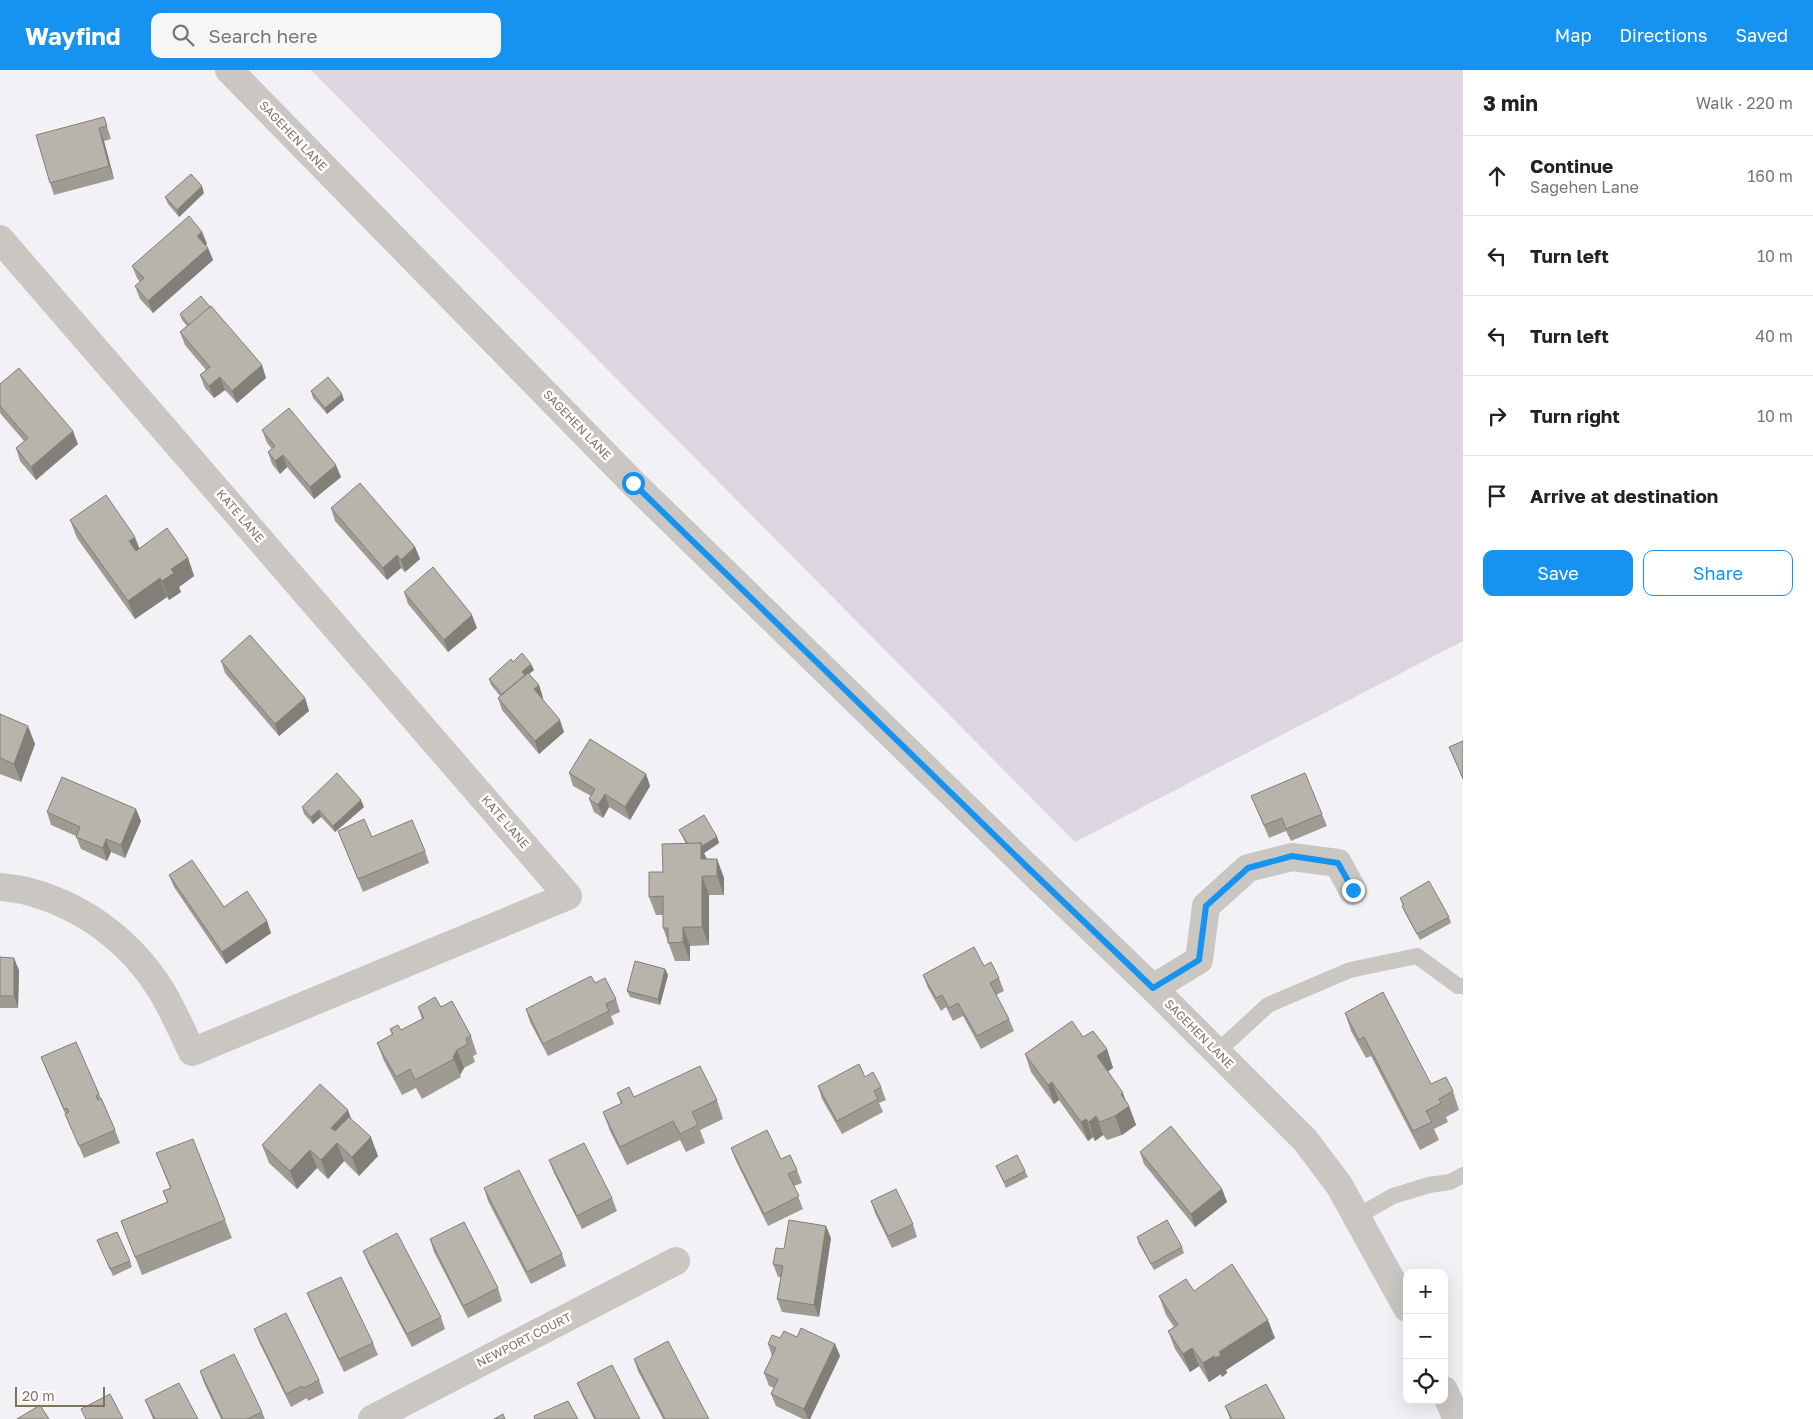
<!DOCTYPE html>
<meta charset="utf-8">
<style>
:root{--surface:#fff;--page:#f6f6f6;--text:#222;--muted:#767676;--line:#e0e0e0;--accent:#1692f1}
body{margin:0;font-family:"Golos Text",sans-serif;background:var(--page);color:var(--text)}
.controls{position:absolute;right:15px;bottom:15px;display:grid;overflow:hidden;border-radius:10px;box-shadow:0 5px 20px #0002}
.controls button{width:45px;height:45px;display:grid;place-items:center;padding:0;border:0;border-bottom:1px solid var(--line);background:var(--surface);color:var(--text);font:25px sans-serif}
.scale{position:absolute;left:15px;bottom:12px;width:90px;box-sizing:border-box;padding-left:5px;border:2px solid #7f735e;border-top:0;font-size:14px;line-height:18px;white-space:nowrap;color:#7f735e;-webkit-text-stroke:4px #fff;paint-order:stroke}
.stop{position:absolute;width:15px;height:15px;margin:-11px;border:4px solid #1692f1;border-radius:50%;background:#fff}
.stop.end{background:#1692f1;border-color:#fff;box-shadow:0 1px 5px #0008}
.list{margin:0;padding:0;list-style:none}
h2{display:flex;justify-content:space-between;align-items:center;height:65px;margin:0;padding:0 20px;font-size:21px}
h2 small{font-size:16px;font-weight:400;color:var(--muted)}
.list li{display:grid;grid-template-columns:32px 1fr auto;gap:15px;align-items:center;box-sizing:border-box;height:80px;padding:0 20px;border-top:1px solid var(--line)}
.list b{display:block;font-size:19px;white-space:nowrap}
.list p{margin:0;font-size:16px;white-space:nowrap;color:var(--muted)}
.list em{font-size:16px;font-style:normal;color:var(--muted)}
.actions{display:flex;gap:10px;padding:15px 20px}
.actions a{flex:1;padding:11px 0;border:1px solid var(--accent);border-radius:10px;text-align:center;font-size:18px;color:var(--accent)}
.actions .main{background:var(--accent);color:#fff}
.icon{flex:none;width:28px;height:28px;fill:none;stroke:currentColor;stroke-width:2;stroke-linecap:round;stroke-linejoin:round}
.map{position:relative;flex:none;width:1463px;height:1349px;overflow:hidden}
header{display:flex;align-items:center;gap:30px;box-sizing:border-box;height:70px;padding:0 25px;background:var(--accent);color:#fff}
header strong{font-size:24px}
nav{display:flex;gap:28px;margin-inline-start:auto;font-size:18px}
.search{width:350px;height:45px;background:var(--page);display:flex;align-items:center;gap:12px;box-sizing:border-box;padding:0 18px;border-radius:10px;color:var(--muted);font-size:19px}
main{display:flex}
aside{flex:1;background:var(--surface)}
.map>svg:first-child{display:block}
</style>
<header>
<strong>Wayfind</strong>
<div class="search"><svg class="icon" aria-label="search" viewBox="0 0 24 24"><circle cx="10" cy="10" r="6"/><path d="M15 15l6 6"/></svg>Search here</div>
<nav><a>Map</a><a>Directions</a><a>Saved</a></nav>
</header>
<main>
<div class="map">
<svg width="1463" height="1349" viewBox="0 0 1463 1349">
<rect width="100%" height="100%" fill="#f2f1f5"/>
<!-- green -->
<path fill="#ddd5e0" d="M311,0H1463V571L1075,772Z"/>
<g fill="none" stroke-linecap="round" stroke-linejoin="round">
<!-- service -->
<g stroke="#cac7c2" stroke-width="16">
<path d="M1217,982L1268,935L1350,900L1417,886L1458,916H1463"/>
<path d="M1356,1147L1393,1126L1429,1115L1450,1112L1463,1105"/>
</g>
<!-- minor -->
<g stroke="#cac7c2" stroke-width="28">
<path d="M229,0L633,413L1023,793L1153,918L1305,1070L1339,1115L1407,1238"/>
<path d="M0,169L568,826L192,982C182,961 173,940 161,920C131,872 85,837 30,822C20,819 10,818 0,817"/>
<path d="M1153,918L1199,890L1206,836L1248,798L1292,787L1338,793L1353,821"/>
<path d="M1444,1320L1457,1349"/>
<path d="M372,1349L676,1191"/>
</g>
</g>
<!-- wall -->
<g fill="#9f9b93">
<path d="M104,47L111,69L104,71L114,109L54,125L50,113Z"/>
<path d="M204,123L179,147L168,134L165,127Z"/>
<path d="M202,162L207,174L206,175L208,178L213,190L153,243L140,229L135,216L140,212L137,208L132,196Z"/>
<path d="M180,244L266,308L237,333L225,320L214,328L205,318L200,305L206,300L185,275L180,262L187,256L182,250Z"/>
<path d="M0,314L78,374L36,410L20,391L16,378L24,371L0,343Z"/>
<path d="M311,321L344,330L327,344L313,328Z"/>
<path d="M262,360L341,407L314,429L287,397L280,404L272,394L268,382L272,379L267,373Z"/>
<path d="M331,438L415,477L420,489L405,502L401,498L387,510L335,451Z"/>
<path d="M70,450L139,478L188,488L194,506L179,517L181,522L169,530L167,527L135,549L77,468Z"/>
<path d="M404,522L477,558L448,582L408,534Z"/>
<path d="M221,591L305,628L309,641L279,666L225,603Z"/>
<path d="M513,592L531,594L534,600L529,604L539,615L543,628L542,629L564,662L539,684L502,640L498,628L500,626L491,615L489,609Z"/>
<path d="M0,644L35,674L21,712L0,704Z"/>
<path d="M1463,671V710L1449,677Z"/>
<path d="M569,703L646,704L650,716L630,750L609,737L603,748L594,742L589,729L591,726L573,716Z"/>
<path d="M1251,726L1322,744L1327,756L1291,771L1286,761L1269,768Z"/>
<path d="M302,737H364L335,762L321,747L313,754L304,744Z"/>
<path d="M47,742L141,751L125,788L111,782L107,791L81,779L76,766L51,755Z"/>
<path d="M679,760L717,767L719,773L704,783L707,789H717L724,808V825H709V875L690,876V891H675L663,858V845H656L649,827L663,802L686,774Z"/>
<path d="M338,761L372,767L425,781L429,793L363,822Z"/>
<path d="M169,805L224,837L267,851L271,863L226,894L174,817Z"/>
<path d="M1400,828L1449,847L1451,853L1420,870L1405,843L1402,836H1403Z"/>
<path d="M0,887L19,900L18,938H0Z"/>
<path d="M984,896L999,908L1004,921L996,925L1009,949L1014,961L981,979L963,946L953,951L946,937L941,941L928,918L923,905Z"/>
<path d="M665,899L668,905L660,935L630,927L627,921Z"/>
<path d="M595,913L616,929L620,942L611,946L614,954L548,986L530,952L526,939Z"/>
<path d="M418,937H441L471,966L477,984L473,986L475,992L464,998L460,1005L461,1007L422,1029L416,1018L402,1025L384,991L377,973L392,965L390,959L401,960L422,949Z"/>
<path d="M1345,943L1431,1014L1453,1021L1459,1040L1446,1047L1448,1052L1434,1059L1439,1070L1420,1080L1371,986L1366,988L1351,961Z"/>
<path d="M1083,967L1107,979L1113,998L1108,1001L1129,1036L1136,1055L1122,1065L1107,1070L1103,1065L1095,1071L1093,1067L1088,1071L1059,1030L1054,1034L1031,1002L1025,984Z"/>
<path d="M41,987L99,1024L115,1060L120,1073L84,1088L46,999Z"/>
<path d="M865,1007L881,1017L886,1030L879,1033L883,1042L842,1064L822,1029L818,1016Z"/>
<path d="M617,1023L634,1027L717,1030L723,1049L700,1060L705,1073L686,1082L680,1070L627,1095L610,1061L603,1042L621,1034Z"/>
<path d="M351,1049L378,1086L359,1106L344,1091L328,1109L317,1098L297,1119L269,1093L262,1075Z"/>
<path d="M731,1078L797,1100L802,1113L794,1116L803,1139L768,1156L736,1091Z"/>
<path d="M1140,1082L1222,1119L1227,1132L1195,1157L1144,1094Z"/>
<path d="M156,1083L225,1150L232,1168L142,1205L121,1151L167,1132L163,1121L170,1118Z"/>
<path d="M549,1090L612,1128L617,1141L582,1159L554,1103Z"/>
<path d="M996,1096L1025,1101L1028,1107L1006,1118Z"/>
<path d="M484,1118L562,1184L566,1196L531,1214L488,1131Z"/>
<path d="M871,1131L913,1154L917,1167L892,1178L875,1143Z"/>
<path d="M1137,1167L1182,1177L1184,1183L1154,1200L1139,1174Z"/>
<path d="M831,1168L819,1247L782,1242L777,1229L781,1207H778L773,1194L784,1179Z"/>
<path d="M430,1169L498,1218L502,1231L468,1248L434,1182Z"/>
<path d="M97,1170L130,1191L132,1197L113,1206Z"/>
<path d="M363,1181L441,1247L445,1259L412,1277L368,1193Z"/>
<path d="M1194,1221L1275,1268L1226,1300L1227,1303L1222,1307L1221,1304L1209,1312L1199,1296L1190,1302L1175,1279L1168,1261L1174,1257L1166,1245L1159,1226Z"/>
<path d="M307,1223L373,1273L378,1285L344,1302L312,1235Z"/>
<path d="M254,1259L319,1310L324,1323L308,1331L307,1328L291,1337L259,1272Z"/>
<path d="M797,1267L835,1274L840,1286L810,1349H803L776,1336L771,1324L774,1318L769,1316L764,1303L772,1286L768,1274L780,1268Z"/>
<path d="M634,1289L709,1349H663L638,1301Z"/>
<path d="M200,1301L262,1342L265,1349H221L204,1313Z"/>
<path d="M577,1313L640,1349H594L582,1325Z"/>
<path d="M145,1330L198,1349H153Z"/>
<path d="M1225,1336L1285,1349H1230Z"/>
</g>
<!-- shaded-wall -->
<g fill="#827e78">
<path d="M99,58L104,71L114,109L109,96Z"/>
<path d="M202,116L204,123L179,147L177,140Z"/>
<path d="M202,162L207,174L202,178L197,166Z"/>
<path d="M208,178L213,190L153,243L148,231Z"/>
<path d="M262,295L266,308L237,333L232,321Z"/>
<path d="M220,307L225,320L214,328L209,316Z"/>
<path d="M342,324L344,330L327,344L325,338Z"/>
<path d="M73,361L78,374L36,410L31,397Z"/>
<path d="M283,385L287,397L280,404L275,391Z"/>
<path d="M336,395L341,407L314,429L310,417Z"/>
<path d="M135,467L142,485L136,490L129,471Z"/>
<path d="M415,477L420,489L405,502L401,490Z"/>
<path d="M397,485L401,498L387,510L383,498Z"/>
<path d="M188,488L194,506L179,517L181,522L169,530L162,511L171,499Z"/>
<path d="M160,508L167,527L135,549L128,531Z"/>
<path d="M472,545L477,558L448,582L444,570Z"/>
<path d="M531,594L534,600L524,608L522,602Z"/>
<path d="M539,615L543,628L539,632L534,619Z"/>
<path d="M305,628L309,641L279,666L275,654Z"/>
<path d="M560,650L564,662L539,684L535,671Z"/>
<path d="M28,656L35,674L21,712L14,694Z"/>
<path d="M646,704L650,716L630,750L625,737Z"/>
<path d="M605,724L609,737L603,748L598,735Z"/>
<path d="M361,730L364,737L335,762L333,756Z"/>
<path d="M136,739L141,751L125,788L121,775Z"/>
<path d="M319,740L321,747L313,754L311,747Z"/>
<path d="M717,767L719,773L704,783L708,792V808L701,789V773Z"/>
<path d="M106,769L111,782L107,791L103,778Z"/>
<path d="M717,789L724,808V825L717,806Z"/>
<path d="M702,806L709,825V875L702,857Z"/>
<path d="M267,851L271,863L226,894L222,882Z"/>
<path d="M683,857L690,876V891L683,872Z"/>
<path d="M14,888L19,900L18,938L14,926Z"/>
<path d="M665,899L668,905L660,935L658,929Z"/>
<path d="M1107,979L1113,998L1104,1004L1097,986Z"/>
<path d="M457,980L464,998L460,1005L453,987Z"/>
<path d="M1052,1012L1059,1030L1054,1034L1048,1015Z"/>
<path d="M1123,1023L1128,1037L1129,1036L1136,1055L1122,1065L1115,1046L1121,1024Z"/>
<path d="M348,1040L355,1059L337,1073L344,1091L328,1109L321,1090L331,1058Z"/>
<path d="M1096,1046L1103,1065L1095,1071L1089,1052Z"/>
<path d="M1086,1049L1093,1067L1088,1071L1081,1052Z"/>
<path d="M371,1067L378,1086L359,1106L352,1087Z"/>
<path d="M310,1080L317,1098L297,1119L290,1101Z"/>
<path d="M1222,1119L1227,1132L1195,1157L1191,1144Z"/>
<path d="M826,1156L831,1168L819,1247L814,1235Z"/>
<path d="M1268,1250L1275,1268L1226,1300L1227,1303L1222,1307L1215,1288L1219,1282Z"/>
<path d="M835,1274L840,1286L810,1349H808L804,1339Z"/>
<path d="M1192,1278L1199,1296L1190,1302L1183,1284Z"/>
<path d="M1214,1286L1221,1304L1209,1312L1203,1293Z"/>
</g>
<!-- building -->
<g fill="#b9b4ab" stroke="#827e78">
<path d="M104,47L107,56L99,58L109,96L50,113L36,65Z"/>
<path d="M191,104L202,116L177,140L165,127Z"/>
<path d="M189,146L202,162L197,166L208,178L148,231L135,216L144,208L132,196Z"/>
<path d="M201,226L210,237L189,255L180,244Z"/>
<path d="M211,236L262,295L232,321L220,307L209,316L200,305L210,297L180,262Z"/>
<path d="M19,298L73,361L31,397L16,378L28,368L0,336V314Z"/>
<path d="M328,307L342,324L325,338L311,321Z"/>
<path d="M289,338L336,395L310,417L283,385L275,391L268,382L275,376L262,360Z"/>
<path d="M360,413L415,477L401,490L397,485L383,498L331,438Z"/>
<path d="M106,425L135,467L129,471L136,481L167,458L188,488L171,499L174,503L162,511L160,508L128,531L70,450Z"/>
<path d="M433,497L472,545L444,570L404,522Z"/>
<path d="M250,565L305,628L275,654L221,591Z"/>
<path d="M522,583L531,594L522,602L525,605L502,624L489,609L511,589L513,592Z"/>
<path d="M528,603L539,615L534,619L560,650L535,671L498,628Z"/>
<path d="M0,644L28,656L14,694L0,688Z"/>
<path d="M590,669L646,704L625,737L605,724L598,735L589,729L595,719L569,703Z"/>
<path d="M1463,671V708L1449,677Z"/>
<path d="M337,703L361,730L333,756L319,740L311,747L302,737Z"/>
<path d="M1305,703L1322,744L1286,759L1282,748L1264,755L1251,726Z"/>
<path d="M62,707L136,739L121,775L106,769L103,778L76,767L80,757L47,742Z"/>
<path d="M704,745L717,767L702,776L701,773L688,774L679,760Z"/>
<path d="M364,749L372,767L412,750L425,781L358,809L338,761Z"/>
<path d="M701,773V789H717V806H702V857H683V872L668,873V858H663V826L649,827V802H663L662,774Z"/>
<path d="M192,790L224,837L247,821L267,851L222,882L169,805Z"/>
<path d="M1429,811L1449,847L1417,864L1402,836L1404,835L1400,828Z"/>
<path d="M974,877L984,896L991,892L999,908L990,913L1009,949L977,966L958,933L949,938L942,925L936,928L923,905Z"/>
<path d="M0,887L14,888V926H0Z"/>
<path d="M635,891L665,899L658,929L627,921Z"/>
<path d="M591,906L595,913L605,908L616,929L606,934L609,941L543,974L526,939Z"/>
<path d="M1383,922L1431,1014L1446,1007L1453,1021L1439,1029L1441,1033L1426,1041L1432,1052L1413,1061L1364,967L1359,970L1345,943Z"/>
<path d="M435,927L441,937L452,931L471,966L466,968L468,974L457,980L453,987L454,989L415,1010L410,999L396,1007L377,973L393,964L390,959L398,955L401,960L424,948L418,937Z"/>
<path d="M1072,951L1083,967L1093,961L1107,979L1097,986L1123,1023L1121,1024L1129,1036L1115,1046L1100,1052L1096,1046L1089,1052L1086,1049L1081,1052L1052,1012L1048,1015L1025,984Z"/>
<path d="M76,972L99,1024L96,1026L98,1030L101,1028L115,1060L79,1076L65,1044L69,1042L67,1038L64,1039L41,987Z"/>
<path d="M859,994L865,1007L873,1002L881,1017L874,1021L878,1029L837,1051L818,1016Z"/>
<path d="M700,996L717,1030L692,1042L698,1055L680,1064L673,1051L620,1077L603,1042L622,1033L617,1023L629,1017L634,1027Z"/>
<path d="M320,1014L348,1040L331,1058L335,1061L349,1047L371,1067L352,1087L337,1073L321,1090L310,1080L290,1101L262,1075Z"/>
<path d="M1171,1056L1222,1119L1191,1144L1140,1082Z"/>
<path d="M767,1060L781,1089L790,1085L797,1100L788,1104L799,1126L764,1144L731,1078Z"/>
<path d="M193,1069L225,1150L135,1187L121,1151L168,1132L163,1121L171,1118L156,1083Z"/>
<path d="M584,1073L612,1128L577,1146L549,1090Z"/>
<path d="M1017,1085L1025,1101L1004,1112L996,1096Z"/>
<path d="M519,1100L562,1184L527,1202L484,1118Z"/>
<path d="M896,1119L913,1154L888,1166L871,1131Z"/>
<path d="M789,1150L826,1156L814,1235L777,1229L783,1196L773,1194L776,1178L784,1179Z"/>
<path d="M1167,1150L1182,1177L1151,1194L1137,1167Z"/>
<path d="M464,1152L498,1218L463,1236L430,1169Z"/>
<path d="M117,1162L130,1191L110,1199L97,1170Z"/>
<path d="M397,1163L441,1247L407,1264L363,1181Z"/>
<path d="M1232,1194L1268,1250L1219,1282L1221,1285L1215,1288L1214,1286L1203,1293L1192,1278L1183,1284L1168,1261L1178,1255L1159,1226L1186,1209L1194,1221Z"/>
<path d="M341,1207L373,1273L339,1289L307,1223Z"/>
<path d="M286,1243L319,1310L304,1318L302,1316L286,1324L254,1259Z"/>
<path d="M801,1258L835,1274L804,1339L771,1324L778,1309L764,1303L776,1278L768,1274L772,1265L780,1268L784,1261L797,1267Z"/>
<path d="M668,1271L709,1349H665L634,1289Z"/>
<path d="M234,1284L262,1342L247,1349H223L200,1301Z"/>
<path d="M612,1295L640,1349H596L577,1313Z"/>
<path d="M179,1313L198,1349H155L145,1330Z"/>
<path d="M1266,1314L1285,1349H1232L1225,1336Z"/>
<path d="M110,1324L123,1349H86L81,1339Z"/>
<path d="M568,1331L578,1349H535L534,1346Z"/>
<path d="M40,1335L49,1349H17Z"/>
<path d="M503,1344L505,1349H494Z"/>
</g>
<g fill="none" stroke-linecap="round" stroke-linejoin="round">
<!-- route -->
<path stroke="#1692f1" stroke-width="6" d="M633,413L1023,793L1153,918L1199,890L1206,836L1248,798L1292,786L1338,793L1353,820"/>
</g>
<g text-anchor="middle" stroke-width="5" stroke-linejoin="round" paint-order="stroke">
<!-- street labels -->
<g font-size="12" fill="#7f735e" stroke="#fff">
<text transform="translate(293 66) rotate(46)" y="4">SAGEHEN LANE</text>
<text transform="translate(577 355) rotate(46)" y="4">SAGEHEN LANE</text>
<text transform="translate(240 446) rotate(49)" y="4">KATE LANE</text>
<text transform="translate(505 752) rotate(49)" y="4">KATE LANE</text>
<text transform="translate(1199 964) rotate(45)" y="4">SAGEHEN LANE</text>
<text transform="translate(524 1270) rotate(-27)" y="4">NEWPORT COURT</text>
</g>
</g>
</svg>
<div class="controls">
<button>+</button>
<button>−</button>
<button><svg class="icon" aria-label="locate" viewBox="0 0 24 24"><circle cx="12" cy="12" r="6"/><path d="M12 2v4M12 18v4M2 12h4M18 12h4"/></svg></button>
</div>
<div class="scale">20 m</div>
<div class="stop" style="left:633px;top:413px"></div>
<div class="stop end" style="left:1353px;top:820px"></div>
</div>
<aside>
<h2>3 min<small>Walk · 220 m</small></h2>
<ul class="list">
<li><svg class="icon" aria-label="ahead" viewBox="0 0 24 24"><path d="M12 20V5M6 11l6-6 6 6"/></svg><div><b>Continue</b><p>Sagehen Lane</p></div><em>160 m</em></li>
<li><svg class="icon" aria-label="left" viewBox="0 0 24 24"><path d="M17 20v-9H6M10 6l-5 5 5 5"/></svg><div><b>Turn left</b></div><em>10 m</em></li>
<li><svg class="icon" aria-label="left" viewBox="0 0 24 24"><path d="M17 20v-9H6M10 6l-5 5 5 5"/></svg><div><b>Turn left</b></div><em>40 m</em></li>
<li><svg class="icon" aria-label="right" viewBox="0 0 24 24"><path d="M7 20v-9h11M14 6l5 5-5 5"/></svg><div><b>Turn right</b></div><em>10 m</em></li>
<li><svg class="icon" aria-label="arrive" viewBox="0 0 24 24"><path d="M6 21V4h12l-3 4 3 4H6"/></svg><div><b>Arrive at destination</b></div></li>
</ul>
<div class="actions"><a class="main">Save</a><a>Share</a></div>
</aside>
</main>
